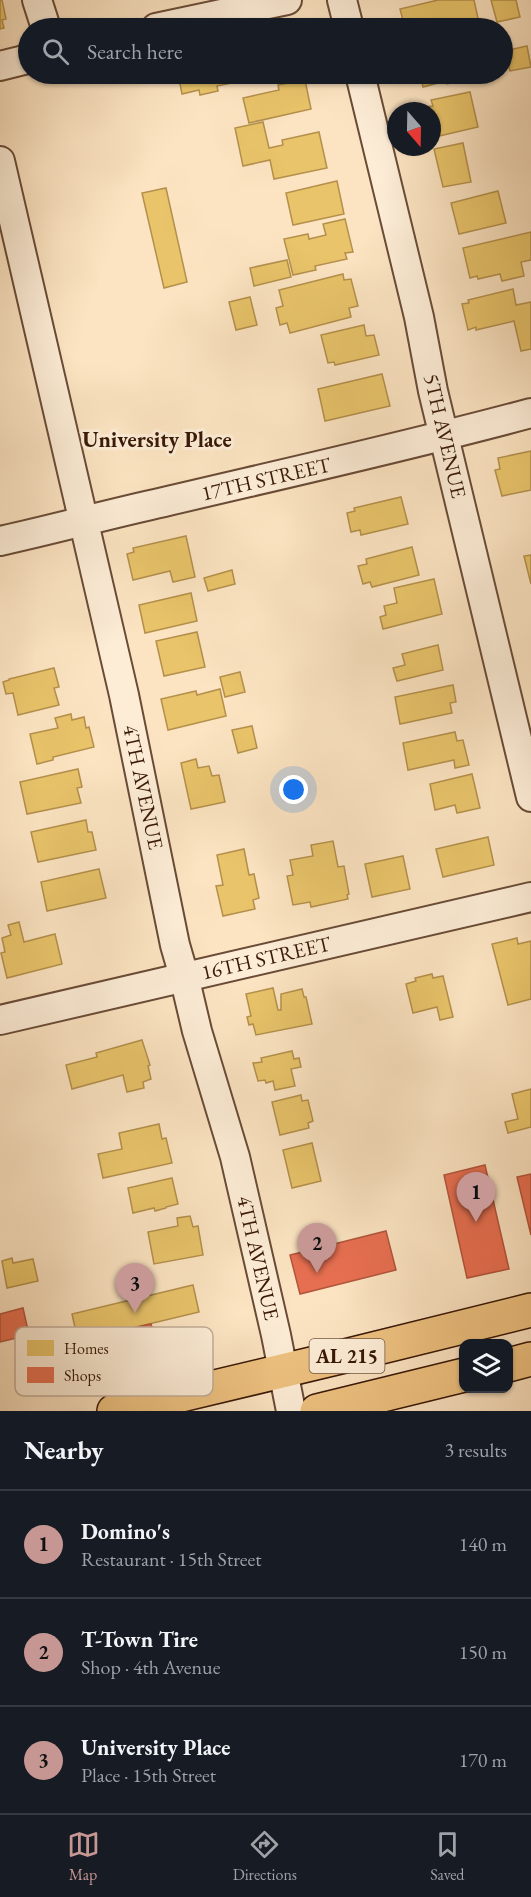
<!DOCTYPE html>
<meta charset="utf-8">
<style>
:root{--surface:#171b24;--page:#20242c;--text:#f1f3f6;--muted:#9ea1a6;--line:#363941;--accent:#c59692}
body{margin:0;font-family:"EB Garamond",serif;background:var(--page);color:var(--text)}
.controls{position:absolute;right:18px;bottom:18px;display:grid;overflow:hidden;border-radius:12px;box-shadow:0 2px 4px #0004}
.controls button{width:54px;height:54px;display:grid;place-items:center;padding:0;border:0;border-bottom:2px solid var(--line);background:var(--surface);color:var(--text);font:30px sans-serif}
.compass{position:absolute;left:387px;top:102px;width:54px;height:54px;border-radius:50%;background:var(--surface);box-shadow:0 2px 4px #0004;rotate:160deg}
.you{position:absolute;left:294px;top:790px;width:21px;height:21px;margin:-15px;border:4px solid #fff;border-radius:50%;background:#1a73e8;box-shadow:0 0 0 9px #1a73e833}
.badge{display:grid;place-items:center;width:39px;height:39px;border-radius:50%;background:var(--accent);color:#111;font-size:20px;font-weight:700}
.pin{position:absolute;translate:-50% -50px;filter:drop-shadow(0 2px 3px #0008)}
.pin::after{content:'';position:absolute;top:32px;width:21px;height:18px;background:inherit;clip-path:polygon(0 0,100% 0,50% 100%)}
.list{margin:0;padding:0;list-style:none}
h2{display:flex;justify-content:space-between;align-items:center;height:78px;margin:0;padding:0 24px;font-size:26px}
h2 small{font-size:20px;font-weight:400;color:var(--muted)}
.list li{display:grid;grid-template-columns:39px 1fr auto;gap:18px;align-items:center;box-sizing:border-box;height:108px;padding:0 24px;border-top:2px solid var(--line)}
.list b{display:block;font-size:22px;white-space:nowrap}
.list p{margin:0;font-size:20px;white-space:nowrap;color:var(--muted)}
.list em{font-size:20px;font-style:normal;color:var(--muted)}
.icon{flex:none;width:33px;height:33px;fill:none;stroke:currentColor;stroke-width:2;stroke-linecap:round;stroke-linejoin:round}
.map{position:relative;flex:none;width:531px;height:1411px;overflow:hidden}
.search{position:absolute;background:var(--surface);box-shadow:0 2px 4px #0004;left:18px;right:18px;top:18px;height:66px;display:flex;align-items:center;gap:15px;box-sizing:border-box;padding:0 21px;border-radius:33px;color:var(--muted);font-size:22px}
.sheet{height:402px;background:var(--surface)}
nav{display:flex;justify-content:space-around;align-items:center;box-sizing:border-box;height:84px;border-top:2px solid var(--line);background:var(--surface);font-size:16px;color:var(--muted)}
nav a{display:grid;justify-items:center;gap:3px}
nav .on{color:var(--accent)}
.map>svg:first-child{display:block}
</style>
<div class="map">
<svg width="531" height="1411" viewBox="0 0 531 1411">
<rect width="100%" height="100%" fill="#fce4c2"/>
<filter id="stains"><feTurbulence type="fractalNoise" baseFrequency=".00333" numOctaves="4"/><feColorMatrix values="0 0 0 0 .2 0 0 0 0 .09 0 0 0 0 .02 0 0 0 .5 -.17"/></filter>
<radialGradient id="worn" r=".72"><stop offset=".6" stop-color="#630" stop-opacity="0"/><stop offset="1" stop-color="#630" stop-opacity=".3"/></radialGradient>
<!-- homes -->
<g fill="#e9c46a" stroke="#b4904c" stroke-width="1.5">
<path d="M0,0H2L6,19L2,20L4,28L0,29Z"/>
<path d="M438,0H474L479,23L457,28H405L400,9Z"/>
<path d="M491,0H516L520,17L497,22Z"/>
<path d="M527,46L531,67L510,71L505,51Z"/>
<path d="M178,74H230L232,83L217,86L218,91L200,95L199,90L182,94Z"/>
<path d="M262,74H284L286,78L264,83Z"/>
<path d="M420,74H464L466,80L447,84L446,81L423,87Z"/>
<path d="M305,80L311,109L249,123L243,98L279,90L278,85Z"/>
<path d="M470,92L478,127L439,136L438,132L432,133V111H426L425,107L433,106L431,100Z"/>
<path d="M263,122L269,148L283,145L282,140L319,132L327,168L274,179L270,160L243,166L235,128Z"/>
<path d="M463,143L471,182L443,187L434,149Z"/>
<path d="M337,181L344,214L293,225L286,193Z"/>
<path d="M166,188L187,282L164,288L142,193Z"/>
<path d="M498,191L506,223L459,234L451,203Z"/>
<path d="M345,219L353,252L345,253L347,259L315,266L316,270L293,275L284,239L308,234L309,239L326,235L323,224Z"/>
<path d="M531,232V260L521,262L524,276L502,281L500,274L478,279L477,276L470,278L463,248Z"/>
<path d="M287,260L291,277L254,286L250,268Z"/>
<path d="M343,274L344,280L351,279L358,306L349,308L351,317L290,333L287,323L280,325L276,308L283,306L279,290Z"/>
<path d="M513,289L516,305L531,302V349L521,351L514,321L476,330V327L468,330L462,304L469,303L468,300Z"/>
<path d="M250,297L257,325L236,330L229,302Z"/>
<path d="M364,325L366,336L374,335L379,355L335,365L334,362L328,363L321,335Z"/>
<path d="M382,374L390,406L325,421L318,389Z"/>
<path d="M531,451V490L502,496L495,470L500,469L498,458Z"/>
<path d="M401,497L408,524L361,535L360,530L351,532L347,513L355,511L354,508Z"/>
<path d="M186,536L195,577L173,582L170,571L133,580L127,554L134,552L133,548Z"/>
<path d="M412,547L419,575L372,587L370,582L363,584L358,566L367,564L366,559Z"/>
<path d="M531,555V584L524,556Z"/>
<path d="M232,570L235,584L208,591L204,578Z"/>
<path d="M434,579L442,614L383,629L380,617L386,615L384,606L397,603L394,588Z"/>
<path d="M191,593L197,621L145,633L139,605Z"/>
<path d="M197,632L205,667L164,676L156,641Z"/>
<path d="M438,645L443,670L397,681L393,668L405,665L402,654Z"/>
<path d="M54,668L59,687L54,688L59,705L18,715L13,693L6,694L3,682L9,680V679Z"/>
<path d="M240,672L245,692L225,697L220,677Z"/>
<path d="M453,685L456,702L450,703L452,713L400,724L395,697Z"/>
<path d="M220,689L226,716L168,730L161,699L196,691L197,695Z"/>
<path d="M71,714L72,720L84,717L86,728L89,727L94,747L53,757V760L37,764L30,734L58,728L55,718Z"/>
<path d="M252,726L257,748L238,753L232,730Z"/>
<path d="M455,732L457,741L463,740L469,765L455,768L454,760L408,770L403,743Z"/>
<path d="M196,759L198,768L209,766L212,776L219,775L225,802L191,809L181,763Z"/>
<path d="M78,769L82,787L77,788L81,803L27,814L20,782Z"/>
<path d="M472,774L480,808L457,813L455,805L435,810L430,784Z"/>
<path d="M86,820L88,832H92L96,850L38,862L31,832Z"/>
<path d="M488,837L494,865L443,877L436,849Z"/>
<path d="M333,841L338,867L344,866L349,894L347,895L348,899L311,907L310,902L293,905L287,876L293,875L290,860L313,856L311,845Z"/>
<path d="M244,849L249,875L254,874L259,898L253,900L255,909L223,916L216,886L223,885L217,855Z"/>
<path d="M403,856L410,889L372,897L365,864Z"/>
<path d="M99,869L106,898L47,911L41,882Z"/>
<path d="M19,922L24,942L55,934L62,964L7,978L1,953L5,952L2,938L11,935L8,925Z"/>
<path d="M517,938L518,944L531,941V999L508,1005L492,944Z"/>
<path d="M432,974L433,978L443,976L453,1017L440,1020L437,1007L413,1013L406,984L416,981L415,978Z"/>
<path d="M273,988L278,1010H281V994L302,989L304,997H306L312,1024L256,1035L253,1024L249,1025L247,1017L251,1016L246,994Z"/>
<path d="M142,1040L150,1065L148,1066L151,1079L143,1082L144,1088L127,1092L123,1075L72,1089L66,1065L97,1057L96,1053Z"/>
<path d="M292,1051L294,1059L299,1058L301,1067L291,1069L295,1086L275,1090L273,1081L266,1083L265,1080L258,1081L253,1063L262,1062L261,1058Z"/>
<path d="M531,1089V1127L508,1133L505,1122L518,1119L512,1094Z"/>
<path d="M301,1095L302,1101L308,1100L313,1121L308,1123L309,1128L280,1135L272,1102Z"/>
<path d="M159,1124L162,1139L166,1138L172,1163L103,1178L98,1154L122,1149L119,1133Z"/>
<path d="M312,1143L321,1181L292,1188L283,1150Z"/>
<path d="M172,1178L178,1204L166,1207V1208L155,1211L154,1208L133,1213L128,1188Z"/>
<path d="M190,1216L193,1227L198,1226L203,1255L154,1264L148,1232L178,1226L177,1218Z"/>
<path d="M12,1258L13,1263L33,1259L38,1281L7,1288L2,1261Z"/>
<path d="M193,1285L199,1312L78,1341L72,1314Z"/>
</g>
<!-- shops -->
<g fill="#e76f51" stroke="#b2553b" stroke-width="1.5">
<path d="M485,1165L509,1269L467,1278L444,1175Z"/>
<path d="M531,1174V1235L517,1177Z"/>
<path d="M386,1231L396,1270L300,1294L290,1255Z"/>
<path d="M23,1308L29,1335L0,1342V1314Z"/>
<path d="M151,1324L156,1343L129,1350L124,1330Z"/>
</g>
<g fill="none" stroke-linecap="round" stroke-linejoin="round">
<defs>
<g id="minor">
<path d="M37,0L46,28"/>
<path d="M342,0L349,28"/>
<path d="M156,28L287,0"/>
<path d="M0,66L28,59"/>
<path d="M360,74L419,317L433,391L531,797"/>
<path d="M0,161L124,695L175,945L184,976L197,1031L235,1157L276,1335L291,1411"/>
<path d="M0,541C55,529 109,514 164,502C287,473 409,446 531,413"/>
<path d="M0,1020L531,897"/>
</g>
<g id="major">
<path d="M508,1365L531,1359"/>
<path d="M114,1411L349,1355L531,1310"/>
<path d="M317,1411L464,1375"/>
</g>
</defs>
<!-- minor casing -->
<use href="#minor" stroke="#694b36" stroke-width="32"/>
<!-- major casing -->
<use href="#major" stroke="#381807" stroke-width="36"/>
<!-- minor -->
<use href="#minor" stroke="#fdedd7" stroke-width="28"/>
<!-- major -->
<use href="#major" stroke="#eec281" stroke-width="33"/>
</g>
<g text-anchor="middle" stroke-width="6" stroke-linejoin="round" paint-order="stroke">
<!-- shield labels -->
<rect fill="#fdedd7" stroke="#735845" stroke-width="1.5" x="309.5" y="1339" width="75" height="34" rx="4.5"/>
<g font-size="20" font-weight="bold" fill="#381807">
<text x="347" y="1363">AL 215</text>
</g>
<!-- street labels -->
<g font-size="21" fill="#381807" stroke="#fdedd7">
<text transform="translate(445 436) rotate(77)" y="7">5TH AVENUE</text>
<text transform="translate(266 479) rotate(-13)" y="7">17TH STREET</text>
<text transform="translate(143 787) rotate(78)" y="7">4TH AVENUE</text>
<text transform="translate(266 958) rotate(-13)" y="7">16TH STREET</text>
<text transform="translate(258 1258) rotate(77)" y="7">4TH AVENUE</text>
</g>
<!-- neighbourhood labels -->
<g font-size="22" font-weight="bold" fill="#381807" stroke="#fdedd7">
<text x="157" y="447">University Place</text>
</g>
</g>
<!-- legend -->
<rect x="15" y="1327" width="198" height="69" rx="9" fill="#fdedd7" stroke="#c2ad99" stroke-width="1.5"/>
<rect x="27" y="1340" width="27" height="16" fill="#e9c46a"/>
<rect x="27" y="1367" width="27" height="16" fill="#e76f51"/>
<g font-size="16" fill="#381807">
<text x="64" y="1354">Homes</text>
<text x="64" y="1381">Shops</text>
</g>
<rect width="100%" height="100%" filter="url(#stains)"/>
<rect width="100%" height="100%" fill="url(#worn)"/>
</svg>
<div class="controls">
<button><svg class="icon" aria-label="layers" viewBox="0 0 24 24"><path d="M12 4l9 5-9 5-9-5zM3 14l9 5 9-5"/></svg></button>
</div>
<svg class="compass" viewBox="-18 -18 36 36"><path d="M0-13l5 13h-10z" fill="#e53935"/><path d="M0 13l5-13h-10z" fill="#9ea1a6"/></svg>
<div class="you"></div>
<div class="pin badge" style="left:476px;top:1222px">1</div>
<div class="pin badge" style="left:317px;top:1273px">2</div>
<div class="pin badge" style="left:135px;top:1313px">3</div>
<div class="search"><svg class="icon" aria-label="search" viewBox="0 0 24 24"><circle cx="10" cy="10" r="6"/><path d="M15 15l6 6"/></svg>Search here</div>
</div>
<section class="sheet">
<h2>Nearby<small>3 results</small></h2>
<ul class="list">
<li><span class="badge">1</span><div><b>Domino's</b><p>Restaurant · 15th Street</p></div><em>140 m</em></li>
<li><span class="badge">2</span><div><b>T-Town Tire</b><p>Shop · 4th Avenue</p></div><em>150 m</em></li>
<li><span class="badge">3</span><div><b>University Place</b><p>Place · 15th Street</p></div><em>170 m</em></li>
</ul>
</section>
<nav>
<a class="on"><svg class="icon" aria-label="map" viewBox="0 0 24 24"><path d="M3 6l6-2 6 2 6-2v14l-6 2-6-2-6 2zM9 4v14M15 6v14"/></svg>Map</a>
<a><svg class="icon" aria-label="directions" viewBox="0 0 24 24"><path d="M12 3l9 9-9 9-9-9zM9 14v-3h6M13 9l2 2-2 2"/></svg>Directions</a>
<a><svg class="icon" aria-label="saved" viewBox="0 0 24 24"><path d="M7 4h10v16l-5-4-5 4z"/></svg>Saved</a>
</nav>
